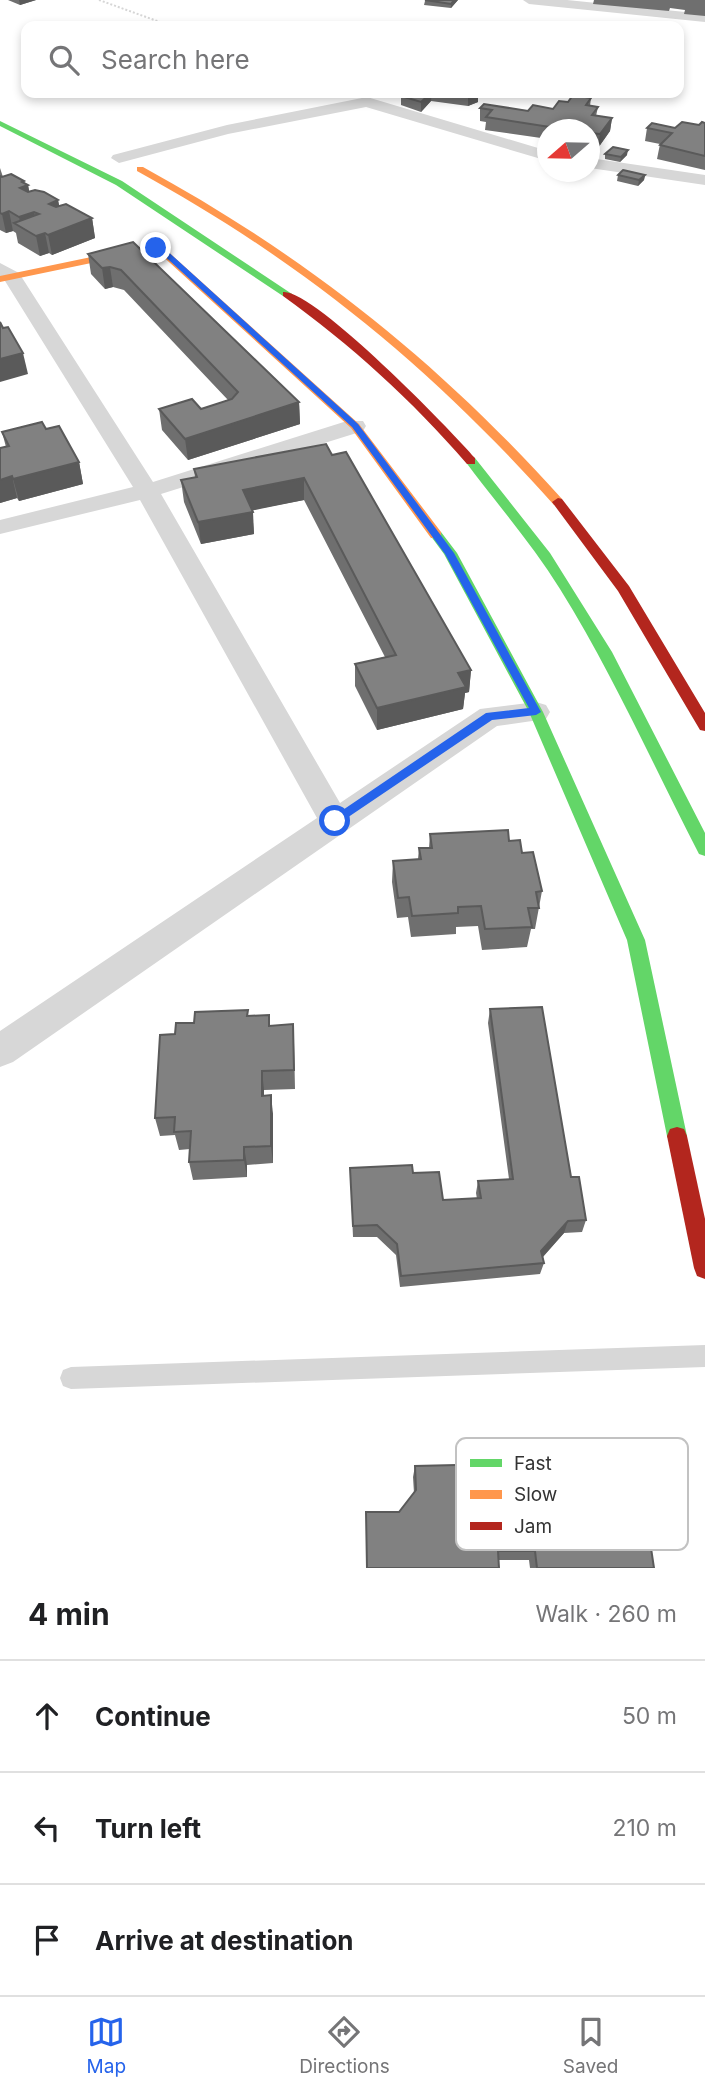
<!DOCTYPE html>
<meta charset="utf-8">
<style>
:root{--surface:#fff;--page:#f2f2f2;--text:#202124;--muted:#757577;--line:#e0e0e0;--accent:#2563eb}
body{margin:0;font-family:Inter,sans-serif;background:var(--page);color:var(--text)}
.compass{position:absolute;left:537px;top:119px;width:63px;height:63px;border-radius:50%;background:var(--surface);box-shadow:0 4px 10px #0003;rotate:250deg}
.stop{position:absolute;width:21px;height:21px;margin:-16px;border:5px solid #2563eb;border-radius:50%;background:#fff}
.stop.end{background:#2563eb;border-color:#fff;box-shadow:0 2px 7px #0008}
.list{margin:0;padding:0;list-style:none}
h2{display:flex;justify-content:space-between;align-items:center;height:91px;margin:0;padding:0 28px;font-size:30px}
h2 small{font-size:23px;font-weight:400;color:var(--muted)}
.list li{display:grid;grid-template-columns:46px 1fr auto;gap:21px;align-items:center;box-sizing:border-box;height:112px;padding:0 28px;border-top:2px solid var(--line)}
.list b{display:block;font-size:26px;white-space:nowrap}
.list em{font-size:23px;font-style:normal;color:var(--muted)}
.icon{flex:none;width:38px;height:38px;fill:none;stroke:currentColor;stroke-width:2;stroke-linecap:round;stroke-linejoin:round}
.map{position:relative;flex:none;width:705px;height:1568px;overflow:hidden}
.search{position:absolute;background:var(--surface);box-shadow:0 4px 10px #0003;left:21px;right:21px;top:21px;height:77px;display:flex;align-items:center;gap:18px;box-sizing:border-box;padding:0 24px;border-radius:14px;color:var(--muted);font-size:26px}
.sheet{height:427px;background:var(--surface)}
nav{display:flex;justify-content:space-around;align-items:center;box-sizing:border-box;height:98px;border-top:2px solid var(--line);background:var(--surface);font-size:19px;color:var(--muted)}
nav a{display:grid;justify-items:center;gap:4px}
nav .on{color:var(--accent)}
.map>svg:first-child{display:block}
</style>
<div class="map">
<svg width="705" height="1568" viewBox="0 0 705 1568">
<rect width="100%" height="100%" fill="#fff"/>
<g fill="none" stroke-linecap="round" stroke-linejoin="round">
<!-- path -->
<path stroke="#d6d6d6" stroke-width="2" stroke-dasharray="2 2" stroke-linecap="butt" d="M99,0L171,26"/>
<!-- lane -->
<path fill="#d7d7d7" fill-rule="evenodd" d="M705,1345V1367L71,1389L63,1386L60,1378L63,1370L71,1367Z"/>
<!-- street -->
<g fill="#d7d7d7" fill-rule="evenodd">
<path d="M523,0H567L705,14V22L529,4Z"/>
<path d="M367,97L548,151V161L366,107L228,134L119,163L111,158L113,155L227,125Z"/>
<path d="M590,158L705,175V185L590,168Z"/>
<path d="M0,263L19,273L153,482L347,421H363L366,426L363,431L161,494L340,803L480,709L536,702L546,705L550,712L546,719L497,726L13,1062L0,1067V1031L317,818L140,500L0,534V520L133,487L5,281L0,277Z"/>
</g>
<!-- fast -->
<g fill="#63d668" fill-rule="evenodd">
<path d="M0,121L122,181L292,294L283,296L116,185L0,126Z"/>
<path d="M471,457L475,458L550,553L612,652L705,833V856L699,854C653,765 613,674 560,589C532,544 497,504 465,461Z"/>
<path d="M436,531L441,532L457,553L543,712L645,940L687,1136L684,1143L677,1145L670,1143L667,1136L627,940L529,712L444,554L430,535Z"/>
</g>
<!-- slow -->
<g fill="#ff974d" fill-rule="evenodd">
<path d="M137,167H143C307,257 437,360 562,499V505H554C429,365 301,261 137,171Z"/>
<path d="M149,245L164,248L359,424L441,532V538H431L351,428L158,252L149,251L0,282V276Z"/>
</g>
<!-- jam -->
<g fill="#b3261e" fill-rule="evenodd">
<path d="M283,292C314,289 451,430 475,458V464H467C412,400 351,345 283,296Z"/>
<path d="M558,498L562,499L629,586L705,713V731L700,730L618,591L552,502Z"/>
<path d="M677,1127L684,1129L687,1136L705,1219V1279L697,1276L694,1268L667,1136L670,1129Z"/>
</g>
</g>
<!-- wall -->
<g fill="#6f6f6f">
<path d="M8,0H36L20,5Z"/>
<path d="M458,0L451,8L424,5L425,1Z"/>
<path d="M591,0H705V16L684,14L685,10L670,8L669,11L593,4L594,0Z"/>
<path d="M401,93H478V102L468,106L431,101L421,112L401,105V96L405,94Z"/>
<path d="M591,98L590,106L598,107L596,116L612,118L610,131L598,148L590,146V130H548V139L485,130L486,122L480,121V108L528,111L553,109L568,102Z"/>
<path d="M705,123V170L657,159L660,144L645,141L647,128H675L699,125Z"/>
<path d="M605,154L627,155L620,162L605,159Z"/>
<path d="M0,168L3,177L24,181V183L28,185L29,192L58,200L59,206L92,218L95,238L52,255L49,253L40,256L18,243L16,233L13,231L6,233L0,230Z"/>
<path d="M618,175H645L644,180L638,186L617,181Z"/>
<path d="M133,242L299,402L300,424L188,460L162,430L159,409H201L228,400L124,290L113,287L105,289L91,274L88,254Z"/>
<path d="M46,429L79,462L83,484L19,501L17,498L0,503V448L6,447L2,432Z"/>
<path d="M332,455L471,670L469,692L465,693L463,709L377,730L355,686V664L385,657L304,500L252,510L254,534L201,544L184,502L181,480L195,477L194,469Z"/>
<path d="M430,834L509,841L522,853L542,891L535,929H531L527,947L482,950L478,926L456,927V934L411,937L408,917L397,918L392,882L393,861L418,859L419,848H429Z"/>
<path d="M490,1009L571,1177L586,1220L582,1232L564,1233L543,1257L544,1263L540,1274L400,1287L396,1255L377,1237H353L350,1168L413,1173L443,1200L477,1199L476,1193L478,1181L509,1179L488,1023Z"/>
<path d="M248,1010V1016L269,1015L270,1025L294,1043L295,1089L264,1090V1096L273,1114V1163L247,1165V1177L193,1180L189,1162L190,1149L179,1150L175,1135L160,1136L155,1118L194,1023Z"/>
<path d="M415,1466L588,1485L654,1568H530L529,1560H498L499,1568H366V1512H399L414,1493L413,1477Z"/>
</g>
<!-- shaded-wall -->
<g fill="#5a5a5a">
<path d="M19,0H36L20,5Z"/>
<path d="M454,0H458L451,8V4Z"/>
<path d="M431,93H432L431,101L421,112V102Z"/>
<path d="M478,93V102L468,106V97Z"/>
<path d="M612,118L610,131L598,148L600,134Z"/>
<path d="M628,150L627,155L620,162L621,157Z"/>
<path d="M645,175L644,180L638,186L639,180Z"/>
<path d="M24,181L25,186L28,185L32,205L20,188L22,182Z"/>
<path d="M58,200L62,220L49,204Z"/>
<path d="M9,211L13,231L6,233L2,214Z"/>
<path d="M34,212L38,231L21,227L19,217Z"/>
<path d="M92,218L95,238L52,255L48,235Z"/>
<path d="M45,233L49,253L40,256L36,236Z"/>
<path d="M110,267L113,287L105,289L102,268Z"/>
<path d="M23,353L28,374L0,382V359Z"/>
<path d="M299,402L300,424L188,460L185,439Z"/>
<path d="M79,462L83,484L19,501L13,479Z"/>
<path d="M12,476L17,498L0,503V480Z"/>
<path d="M304,478V500L245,512L243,490Z"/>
<path d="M253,512L254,534L201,544L198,522Z"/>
<path d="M471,670L469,692L465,693L463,709L377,730V708L458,673Z"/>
<path d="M262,1071L264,1090V1114L262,1096Z"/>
<path d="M271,1095L273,1114V1163L271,1146Z"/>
<path d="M244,1147L247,1165V1177L244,1160Z"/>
<path d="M568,1221L564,1233L538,1262L541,1251Z"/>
</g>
<!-- building -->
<g fill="#818181" stroke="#5a5a5a" stroke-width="2">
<path d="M425,0H454L451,4Z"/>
<path d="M408,93H431L421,102L401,96Z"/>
<path d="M439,93H477L468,97Z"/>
<path d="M573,95L591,98L586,105L598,107L592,115L612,118L600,134L590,133V130H569L486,117L492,110L480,108L484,104L528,111L533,105L553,109L559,101L568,102Z"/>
<path d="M682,122L699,125L702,122L705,123V156L660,145L672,133L647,128L652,123L675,128Z"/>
<path d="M613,147L628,150L621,157L605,154Z"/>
<path d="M623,170L645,175L639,180L618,175Z"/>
<path d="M11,174L24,181L22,182L28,185L20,188L28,192L35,190L44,192L58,200L49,204L56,207L66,204L92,218L48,235L45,233L36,236L14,223L39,214L34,212L19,217L9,211L2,214L0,213V176L2,177Z"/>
<path d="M133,242L299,402L185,439L159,409L192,399L201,409L232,399L238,392L121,270L110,267L102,268L88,254Z"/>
<path d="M0,322L3,328L8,327L23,353L0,359Z"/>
<path d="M42,422L46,429L59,426L79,462L13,479L12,476L0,480V448L9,446L2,432Z"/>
<path d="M326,444L332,455L346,452L471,670L458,673L466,687L377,708L355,664L396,655L304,478L243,490L253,512L198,522L181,480L197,477L194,469Z"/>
<path d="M508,830L509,841L520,840L522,853L533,852L542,891L536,892L539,908H528L532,927L485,929L481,906L458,907V913L412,916L409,897L398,898L393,861L421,859L419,848H432L430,834Z"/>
<path d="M542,1007L571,1177H579L586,1220L568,1221L541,1251L544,1263L401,1276L397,1244L377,1225L353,1226L350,1168L412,1165L413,1173L439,1172L443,1200L481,1198L478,1181L513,1179L490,1009Z"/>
<path d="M248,1010L247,1016L269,1015V1026L293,1024L294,1070L262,1071V1096L271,1095V1146L244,1147V1160L189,1162L191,1131L174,1132L175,1117L155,1118L160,1035L175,1034L176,1023H194L195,1012Z"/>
<path d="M585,1462L588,1485L610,1509L645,1508L654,1568H537L535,1551H498L499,1568H367L366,1512H399L416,1490L415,1466Z"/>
</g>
<!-- route -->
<path fill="#2563eb" d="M156,246L164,248L358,424L454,553L541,712L536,715L492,720L335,826L329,821L331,818L486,713L529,708L445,554L352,427L159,251L153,249Z"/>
<!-- legend -->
<rect x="456" y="1438" width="232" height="112" rx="10" fill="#fff" stroke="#c2c2c2" stroke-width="2"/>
<rect x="470" y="1459" width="32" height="8" fill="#63d668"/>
<rect x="470" y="1490" width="32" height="9" fill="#ff974d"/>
<rect x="470" y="1522" width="32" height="8" fill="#b3261e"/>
<g font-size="19" fill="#333">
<text x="514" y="1470">Fast</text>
<text x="514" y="1501">Slow</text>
<text x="514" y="1533">Jam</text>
</g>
</svg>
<svg class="compass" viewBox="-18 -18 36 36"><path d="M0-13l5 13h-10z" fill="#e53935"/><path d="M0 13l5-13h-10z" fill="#757577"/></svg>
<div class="stop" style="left:335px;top:821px"></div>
<div class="stop end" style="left:156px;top:248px"></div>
<div class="search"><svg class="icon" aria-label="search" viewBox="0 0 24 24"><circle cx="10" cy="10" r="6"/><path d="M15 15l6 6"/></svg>Search here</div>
</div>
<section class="sheet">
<h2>4 min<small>Walk · 260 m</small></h2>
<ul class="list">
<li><svg class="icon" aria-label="ahead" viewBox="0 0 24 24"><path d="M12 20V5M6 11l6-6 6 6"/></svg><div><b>Continue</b></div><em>50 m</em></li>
<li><svg class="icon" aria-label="left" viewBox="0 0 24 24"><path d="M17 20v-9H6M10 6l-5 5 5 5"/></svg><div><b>Turn left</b></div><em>210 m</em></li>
<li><svg class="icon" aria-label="arrive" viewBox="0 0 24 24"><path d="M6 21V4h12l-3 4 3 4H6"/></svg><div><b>Arrive at destination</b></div></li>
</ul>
</section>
<nav>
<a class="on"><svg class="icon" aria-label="map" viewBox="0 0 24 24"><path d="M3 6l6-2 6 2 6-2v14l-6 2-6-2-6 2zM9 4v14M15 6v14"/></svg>Map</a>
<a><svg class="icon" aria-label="directions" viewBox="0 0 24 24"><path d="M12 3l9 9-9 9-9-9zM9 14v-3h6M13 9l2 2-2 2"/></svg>Directions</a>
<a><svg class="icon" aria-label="saved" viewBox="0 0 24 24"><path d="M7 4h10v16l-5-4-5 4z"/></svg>Saved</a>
</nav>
